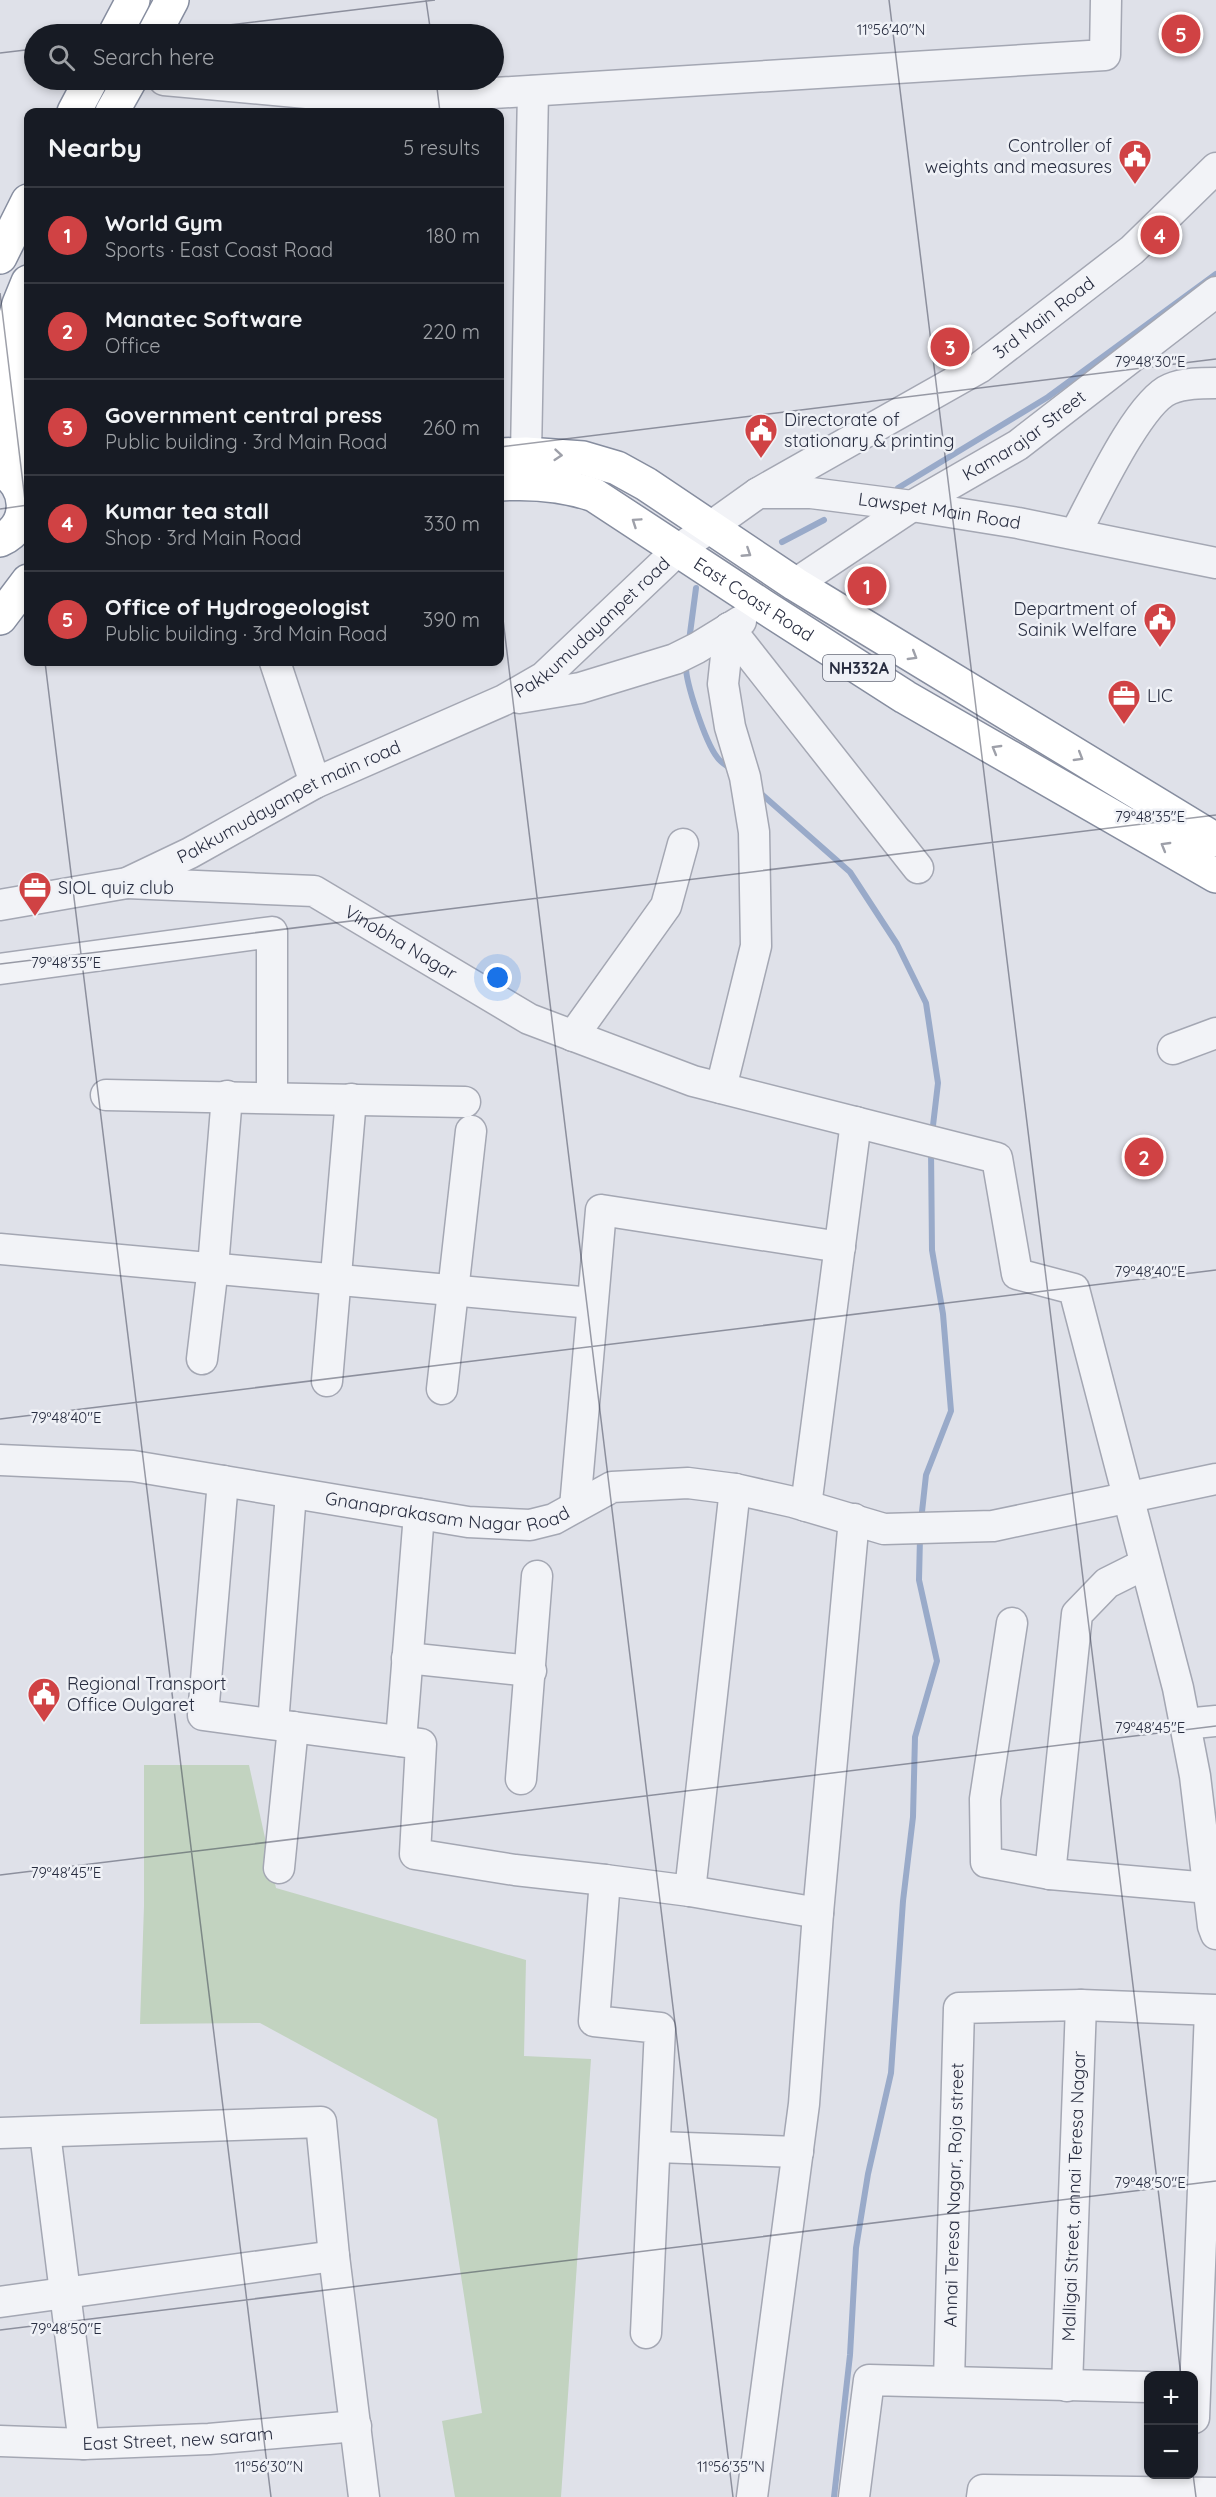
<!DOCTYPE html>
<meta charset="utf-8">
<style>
:root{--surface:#171b24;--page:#20242c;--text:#f1f3f6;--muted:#9ea1a6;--line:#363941;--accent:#d04244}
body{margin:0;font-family:Quicksand,sans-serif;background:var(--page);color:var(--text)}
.controls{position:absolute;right:18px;bottom:18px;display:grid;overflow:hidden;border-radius:12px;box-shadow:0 3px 9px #0003}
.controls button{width:54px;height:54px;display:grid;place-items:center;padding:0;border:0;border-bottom:2px solid var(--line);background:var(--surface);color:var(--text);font:30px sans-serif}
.you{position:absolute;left:498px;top:978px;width:21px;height:21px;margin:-15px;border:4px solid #fff;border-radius:50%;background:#1a73e8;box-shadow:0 0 0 9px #1a73e833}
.badge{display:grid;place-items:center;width:39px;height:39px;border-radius:50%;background:var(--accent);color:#fff;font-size:20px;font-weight:700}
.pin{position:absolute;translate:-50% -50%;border:3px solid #fff;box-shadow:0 2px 6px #0006}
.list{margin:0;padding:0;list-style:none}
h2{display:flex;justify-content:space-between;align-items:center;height:78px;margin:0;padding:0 24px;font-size:26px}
h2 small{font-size:20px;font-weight:400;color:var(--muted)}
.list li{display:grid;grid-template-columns:39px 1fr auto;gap:18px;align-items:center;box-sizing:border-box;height:96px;padding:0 24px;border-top:2px solid var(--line)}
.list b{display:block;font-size:22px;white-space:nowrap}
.list p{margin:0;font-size:20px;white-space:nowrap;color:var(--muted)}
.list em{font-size:20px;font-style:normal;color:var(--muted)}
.icon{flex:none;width:33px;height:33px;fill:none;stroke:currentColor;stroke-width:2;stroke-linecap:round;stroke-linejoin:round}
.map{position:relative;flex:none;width:1216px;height:2497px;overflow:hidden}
.search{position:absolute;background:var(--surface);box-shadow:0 3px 9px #0003;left:24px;top:24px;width:480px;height:66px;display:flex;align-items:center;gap:15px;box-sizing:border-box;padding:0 21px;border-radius:33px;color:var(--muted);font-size:22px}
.panel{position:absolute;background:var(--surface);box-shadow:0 3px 9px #0003;left:24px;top:108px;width:480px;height:558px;border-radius:12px}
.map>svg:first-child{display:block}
</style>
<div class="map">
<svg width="1216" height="2497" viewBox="0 0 1216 2497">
<rect width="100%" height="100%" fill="#dfe1e9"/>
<!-- green -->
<path fill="#c2d3c0" d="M144,1765H249L276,1888L526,1960L524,2056L591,2059L561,2497H455L442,2421L482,2413L437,2119L260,2023L140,2024L144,1906Z"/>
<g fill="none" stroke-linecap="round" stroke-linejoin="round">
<!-- stream -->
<g stroke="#99aac9" stroke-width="6">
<path d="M898,488L1048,397L1216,274"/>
<path d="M782,542L824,520"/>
<path d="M689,641L696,588"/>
<path d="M686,663C684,680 706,743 717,757C720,762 727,766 731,769"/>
<path d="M758,791L850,872L897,944L926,1003L938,1083L932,1134"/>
<path d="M921,1521L926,1475L951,1411L943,1314L932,1250L931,1150"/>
<path d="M834,2497L850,2355L856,2248L868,2174L891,2073L903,1901L913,1817L915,1737L937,1661L919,1580L920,1537"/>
</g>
<defs>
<g id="minor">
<path d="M164,80L382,100L1105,55L1106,0"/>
<path d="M526,454L533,91"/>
<path id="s1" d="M758,493L979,368L1132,250L1216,168"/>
<path d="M1075,534C1093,501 1138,402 1170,389C1184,383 1201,383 1216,383"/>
<path id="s2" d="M795,584L912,506L1018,445L1216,292"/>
<path d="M729,628L918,868"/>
<path d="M275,662L315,783"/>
<path d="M519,698L580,688L675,659L697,648L741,621"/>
<path id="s3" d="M127,883L314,891L529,1019L693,1081L997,1158L1017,1274L1074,1289L1178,1688L1195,1776L1213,1926L1216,1934"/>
<path id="s4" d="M0,905L127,883L190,853L315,783L504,700L544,677L678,550L758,493H811L912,506L1018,523L1216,563"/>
<path d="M0,969L272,932V1097"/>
<path d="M573,1036L666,906L683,844"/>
<path d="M1173,1049L1216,1033"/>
<path d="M721,1088L756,946L754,832L745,777L730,727L723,684L729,628"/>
<path d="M106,1095L465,1102"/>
<path d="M0,1249L592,1303"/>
<path d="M202,1359L213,1267L227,1096"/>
<path d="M327,1381L351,1099"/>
<path d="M442,1389L471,1131"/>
<path id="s5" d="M0,1460L133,1466L468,1522L530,1525L554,1519L612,1487L688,1483L735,1489L793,1502L884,1529L993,1526L1216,1479"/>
<path d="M223,1481L203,1715L421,1744L415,1854L515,1870L605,1880L594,2021L660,2028L646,2333"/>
<path d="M806,1506L856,1122"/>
<path d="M575,1507L601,1210L840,1247"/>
<path d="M1012,1623L985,1799L986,1862L1050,1874L1209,1888"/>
<path d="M407,1658L531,1671"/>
<path d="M273,1724L291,1493"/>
<path d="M1184,1724L1216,1721"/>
<path d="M401,1741L419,1514"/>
<path d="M521,1779L537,1576"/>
<path d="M279,1868L293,1727"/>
<path d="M1050,1874L1077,1614L1107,1583L1145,1564"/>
<path d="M605,1880L690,1891L818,1913"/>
<path d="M690,1891L735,1489"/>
<path d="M0,2133L321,2122L334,2256L364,2497"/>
<path d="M45,2133L84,2444"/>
<path d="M656,2147L798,2152"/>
<path d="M0,2302L334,2256"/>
<path id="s6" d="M949,2381L959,2008L1081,2005L1216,2010"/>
<path id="s7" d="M1067,2386L1081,2005"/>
<path d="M1194,2418L1210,2011"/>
<path id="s8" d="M0,2441L84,2444L209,2439L356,2426"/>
<path d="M752,2497L804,2104L818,1913L854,1519"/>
<path d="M854,2497L869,2380L1148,2387"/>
<path d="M982,2497L983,2490L1216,2493"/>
</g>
<g id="highway">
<path d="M115,34L133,0"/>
<path d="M154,34L172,0"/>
<path d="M74,112L91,80"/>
<path d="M112,112L130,80"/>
<path d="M0,257L28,201"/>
<path d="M500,455L526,454L583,458L617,468L646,484L795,584L1216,840"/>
<path d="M0,470C30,484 32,526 0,540"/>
<path d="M8,474L11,334L19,304L28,282"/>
<path id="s9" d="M500,484C533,482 563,484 594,495L763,606L905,697L1216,876"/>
<path d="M0,618L28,581"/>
</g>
</defs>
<!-- minor casing -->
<use href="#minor" stroke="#a4a7b3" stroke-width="33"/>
<!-- highway casing -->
<use href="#highway" stroke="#868d9f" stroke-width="36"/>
<!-- minor -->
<use href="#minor" stroke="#f2f3f7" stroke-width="30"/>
<!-- highway -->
<use href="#highway" stroke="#fff" stroke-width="33"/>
</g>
<!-- one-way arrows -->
<defs><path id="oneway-chevron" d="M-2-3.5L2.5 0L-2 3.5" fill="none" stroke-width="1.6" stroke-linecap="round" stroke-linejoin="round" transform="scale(1.5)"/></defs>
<g stroke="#9ea0a9">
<use href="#oneway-chevron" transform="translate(558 455) rotate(5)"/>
<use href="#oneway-chevron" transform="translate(636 522) rotate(-146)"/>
<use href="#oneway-chevron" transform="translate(747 553) rotate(33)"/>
<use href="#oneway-chevron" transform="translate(913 656) rotate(31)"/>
<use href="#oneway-chevron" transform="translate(996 749) rotate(-150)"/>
<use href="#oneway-chevron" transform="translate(1079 757) rotate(31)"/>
<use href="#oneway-chevron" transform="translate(1165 846) rotate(-150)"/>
</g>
<!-- ticks -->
<path fill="none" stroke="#282d40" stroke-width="1.5" stroke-opacity="0.45" d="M426,0L431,34M889,0L1181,2376M154,34L435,0M0,53L34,49M436,80L440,112M0,293L28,525M500,447L1216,359M0,509L28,505M500,595L733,2497M45,662L271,2497M0,964L1216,815M0,1419L1216,1270M0,1875L1216,1726M0,2330L1216,2181M1193,2474L1196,2497"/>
<!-- icons -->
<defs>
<symbol id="civic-pin" viewBox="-11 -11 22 30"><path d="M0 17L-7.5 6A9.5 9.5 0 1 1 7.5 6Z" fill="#d04244" stroke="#eff1f6"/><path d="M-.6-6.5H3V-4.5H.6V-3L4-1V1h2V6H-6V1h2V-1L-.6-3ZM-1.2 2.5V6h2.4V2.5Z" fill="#fff"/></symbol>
<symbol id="office-pin" viewBox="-11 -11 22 30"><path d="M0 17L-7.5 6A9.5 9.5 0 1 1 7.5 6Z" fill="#d04244" stroke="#eff1f6"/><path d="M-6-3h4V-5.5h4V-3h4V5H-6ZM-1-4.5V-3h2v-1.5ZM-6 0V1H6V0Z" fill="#fff"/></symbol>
</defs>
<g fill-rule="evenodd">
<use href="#civic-pin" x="1116" y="137" width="38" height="52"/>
<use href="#civic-pin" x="742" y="411" width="38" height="52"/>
<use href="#civic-pin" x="1141" y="600" width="38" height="52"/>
<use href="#office-pin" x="1105" y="677" width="38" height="52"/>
<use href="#office-pin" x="16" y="869" width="38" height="52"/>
<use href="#civic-pin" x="25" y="1675" width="38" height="52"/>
</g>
<g text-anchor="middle" stroke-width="5" stroke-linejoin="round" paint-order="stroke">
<!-- shield labels -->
<rect fill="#eff1f6" stroke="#646877" stroke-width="1.5" x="823" y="655" width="72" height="26" rx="4.5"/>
<g font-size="16" font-weight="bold" fill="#282d40">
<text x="859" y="674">NH332A</text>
</g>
<!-- poi labels -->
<g font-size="18" fill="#282d40" stroke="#eff1f6" text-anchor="start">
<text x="1112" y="152" text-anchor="end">Controller of<tspan x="1112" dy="21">weights and measures</tspan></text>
<text x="784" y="426">Directorate of<tspan x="784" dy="21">stationary &amp; printing</tspan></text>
<text x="1137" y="615" text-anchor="end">Department of<tspan x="1137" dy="21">Sainik Welfare</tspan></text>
<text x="1147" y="702">LIC</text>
<text x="58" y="894">SIOL quiz club</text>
<text x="67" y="1690">Regional Transport<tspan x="67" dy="21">Office Oulgaret</tspan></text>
</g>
<!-- street labels -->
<g font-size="18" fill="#282d40" stroke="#eff1f6">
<text dy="6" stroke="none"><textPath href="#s1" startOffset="336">3rd Main Road</textPath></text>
<text dy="6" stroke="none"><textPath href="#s2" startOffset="273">Kamarajar Street</textPath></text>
<text dy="6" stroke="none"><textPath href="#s4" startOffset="1060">Lawspet Main Road</textPath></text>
<text dy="6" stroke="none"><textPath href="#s9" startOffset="286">East Coast Road</textPath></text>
<text dy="6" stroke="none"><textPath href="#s4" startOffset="663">Pakkumudayanpet road</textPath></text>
<text dy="6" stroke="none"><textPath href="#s4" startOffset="310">Pakkumudayanpet main road</textPath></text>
<text dy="6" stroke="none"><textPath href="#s3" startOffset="288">Vinobha Nagar</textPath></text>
<text dy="6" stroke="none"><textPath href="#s5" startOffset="452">Gnanaprakasam Nagar Road</textPath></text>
<text dy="6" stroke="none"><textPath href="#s6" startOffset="186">Annai Teresa Nagar, Roja street</textPath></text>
<text dy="6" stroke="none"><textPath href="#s7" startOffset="190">Malligai Street, annai Teresa Nagar</textPath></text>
<text dy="6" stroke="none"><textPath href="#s8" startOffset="178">East Street, new saram</textPath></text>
</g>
</g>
<g font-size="15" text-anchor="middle" fill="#282d40" stroke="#eff1f6" stroke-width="5" stroke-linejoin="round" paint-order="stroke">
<text x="891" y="35">11°56'40"N</text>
<text x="1150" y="367">79°48'30"E</text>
<text x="1150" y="822">79°48'35"E</text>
<text x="66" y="968">79°48'35"E</text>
<text x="1150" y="1277">79°48'40"E</text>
<text x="66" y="1423">79°48'40"E</text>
<text x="1150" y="1733">79°48'45"E</text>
<text x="66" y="1878">79°48'45"E</text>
<text x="1150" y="2188">79°48'50"E</text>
<text x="66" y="2334">79°48'50"E</text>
<text x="269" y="2472">11°56'30"N</text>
<text x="731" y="2472">11°56'35"N</text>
</g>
</svg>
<div class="controls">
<button>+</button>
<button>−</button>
</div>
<div class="you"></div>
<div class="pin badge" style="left:867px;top:586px">1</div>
<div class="pin badge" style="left:1144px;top:1157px">2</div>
<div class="pin badge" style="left:950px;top:347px">3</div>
<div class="pin badge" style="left:1160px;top:235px">4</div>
<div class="pin badge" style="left:1181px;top:34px">5</div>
<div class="search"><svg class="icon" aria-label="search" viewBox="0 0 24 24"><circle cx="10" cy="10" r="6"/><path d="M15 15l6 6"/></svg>Search here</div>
<section class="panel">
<h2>Nearby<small>5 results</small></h2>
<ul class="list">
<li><span class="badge">1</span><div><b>World Gym</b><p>Sports · East Coast Road</p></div><em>180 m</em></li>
<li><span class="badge">2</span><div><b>Manatec Software</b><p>Office</p></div><em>220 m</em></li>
<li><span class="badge">3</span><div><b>Government central press</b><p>Public building · 3rd Main Road</p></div><em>260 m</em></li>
<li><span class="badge">4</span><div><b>Kumar tea stall</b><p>Shop · 3rd Main Road</p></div><em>330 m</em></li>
<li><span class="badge">5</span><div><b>Office of Hydrogeologist</b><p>Public building · 3rd Main Road</p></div><em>390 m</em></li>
</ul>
</section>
</div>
